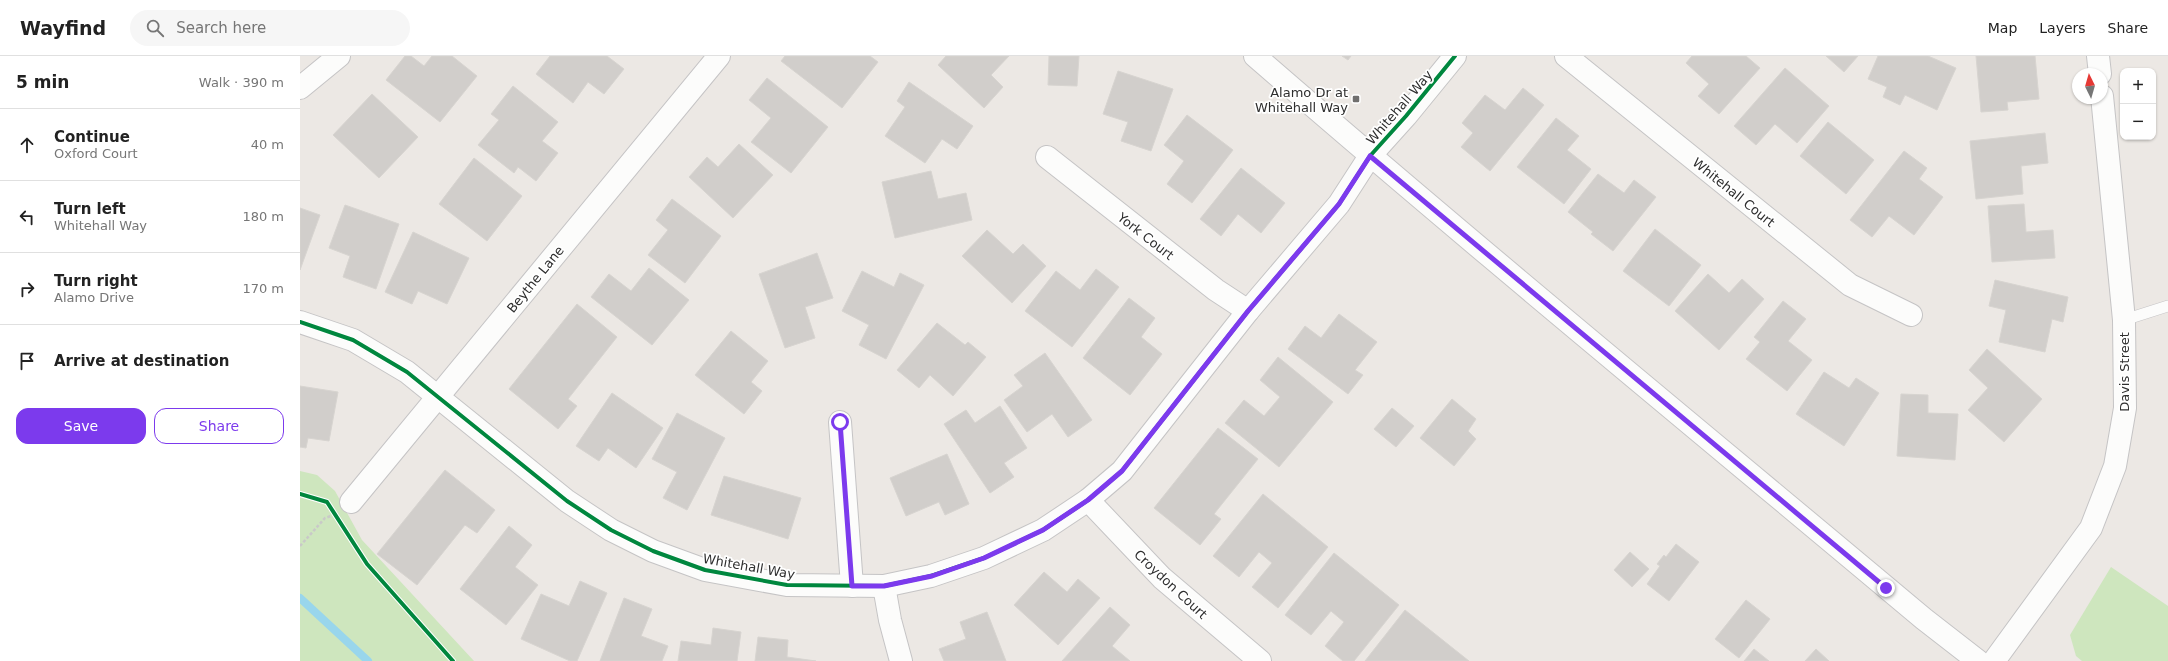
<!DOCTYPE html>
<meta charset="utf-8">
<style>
:root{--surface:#fff;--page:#f6f6f6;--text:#222;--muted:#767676;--line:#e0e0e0;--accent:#7c3aed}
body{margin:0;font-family:"DejaVu Sans",sans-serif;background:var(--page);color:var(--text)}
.controls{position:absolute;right:12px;top:12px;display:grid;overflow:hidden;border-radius:8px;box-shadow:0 1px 3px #0004}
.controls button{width:36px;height:36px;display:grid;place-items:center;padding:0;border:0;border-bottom:1px solid var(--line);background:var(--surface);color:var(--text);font:20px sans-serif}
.compass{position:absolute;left:1772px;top:12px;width:36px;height:36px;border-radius:50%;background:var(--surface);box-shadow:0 1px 3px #0004;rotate:355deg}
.stop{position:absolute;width:12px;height:12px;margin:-9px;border:3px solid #7c3aed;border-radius:50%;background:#fff}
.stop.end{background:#7c3aed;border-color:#fff;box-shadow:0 1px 4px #0008}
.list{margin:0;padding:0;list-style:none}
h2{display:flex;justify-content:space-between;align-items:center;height:52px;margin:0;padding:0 16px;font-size:17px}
h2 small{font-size:13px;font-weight:400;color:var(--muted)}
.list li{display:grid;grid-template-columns:26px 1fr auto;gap:12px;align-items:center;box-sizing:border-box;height:72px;padding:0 16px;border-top:1px solid var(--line)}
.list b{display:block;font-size:15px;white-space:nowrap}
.list p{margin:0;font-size:13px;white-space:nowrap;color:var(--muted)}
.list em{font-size:13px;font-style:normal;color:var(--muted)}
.actions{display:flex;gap:8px;padding:12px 16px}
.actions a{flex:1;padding:9px 0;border:1px solid var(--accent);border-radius:12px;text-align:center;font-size:14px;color:var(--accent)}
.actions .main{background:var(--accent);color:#fff}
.icon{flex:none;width:22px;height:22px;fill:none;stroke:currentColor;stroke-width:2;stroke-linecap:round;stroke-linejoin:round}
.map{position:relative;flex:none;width:1868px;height:605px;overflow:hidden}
header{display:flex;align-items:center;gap:24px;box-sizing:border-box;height:56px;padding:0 20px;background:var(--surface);border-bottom:1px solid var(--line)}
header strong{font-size:19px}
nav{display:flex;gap:22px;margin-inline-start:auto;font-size:14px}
.search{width:280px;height:36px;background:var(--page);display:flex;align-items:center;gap:10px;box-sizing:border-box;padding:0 14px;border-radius:22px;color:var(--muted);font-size:15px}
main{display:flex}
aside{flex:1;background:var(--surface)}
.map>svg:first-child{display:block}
</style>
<header>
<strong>Wayfind</strong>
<div class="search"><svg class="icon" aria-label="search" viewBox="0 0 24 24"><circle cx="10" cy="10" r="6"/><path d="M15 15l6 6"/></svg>Search here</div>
<nav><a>Map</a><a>Layers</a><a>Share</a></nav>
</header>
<main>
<aside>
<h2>5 min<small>Walk · 390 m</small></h2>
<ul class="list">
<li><svg class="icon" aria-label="ahead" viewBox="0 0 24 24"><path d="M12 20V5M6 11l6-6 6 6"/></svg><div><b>Continue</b><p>Oxford Court</p></div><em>40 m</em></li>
<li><svg class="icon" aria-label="left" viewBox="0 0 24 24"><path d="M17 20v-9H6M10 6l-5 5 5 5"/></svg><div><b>Turn left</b><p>Whitehall Way</p></div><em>180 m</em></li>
<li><svg class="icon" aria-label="right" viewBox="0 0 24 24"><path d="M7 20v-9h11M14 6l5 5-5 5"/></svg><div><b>Turn right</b><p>Alamo Drive</p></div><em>170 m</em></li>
<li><svg class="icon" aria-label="arrive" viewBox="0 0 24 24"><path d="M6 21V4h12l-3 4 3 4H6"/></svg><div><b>Arrive at destination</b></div></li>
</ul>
<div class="actions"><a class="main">Save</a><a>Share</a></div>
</aside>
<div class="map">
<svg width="1868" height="605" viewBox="0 0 1868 605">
<rect width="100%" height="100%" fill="#ece8e4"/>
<!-- green -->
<g fill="#cee6be">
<path d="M0,415L17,419L35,435L62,484L174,605H0Z"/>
<path d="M1811,511L1868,550V605H1782L1776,600L1770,579Z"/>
</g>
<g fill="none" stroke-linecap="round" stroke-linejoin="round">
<!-- stream -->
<path stroke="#99d6ec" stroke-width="8" d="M0,542L68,605"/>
</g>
<!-- building -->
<g fill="#d1cecb" stroke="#d7d4d0">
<path d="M105,0H111L124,10L132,0H152L177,20L140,66L86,24Z"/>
<path d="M250,0H307L324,13L304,38L288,26L273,47L236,18Z"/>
<path d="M485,0H570L578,6L542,52L481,5Z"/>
<path d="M646,0H709L691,19L703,31L684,52L638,9Z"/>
<path d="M749,0H779L777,30L748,29Z"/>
<path d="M1042,0H1051L1048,4Z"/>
<path d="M1392,0H1446L1460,12L1419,58L1398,40L1409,28L1386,7Z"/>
<path d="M1526,0H1558L1544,16Z"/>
<path d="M1578,0H1628L1656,12L1637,54L1605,39L1600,49L1583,41L1587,31L1568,23Z"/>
<path d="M1676,0H1735L1739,43L1707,46L1708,54L1681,56Z"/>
<path d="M1485,12L1529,50L1497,87L1475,68L1456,89L1434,70Z"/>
<path d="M818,15L873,33L851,95L821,85L828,66L803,58Z"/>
<path d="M467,22L528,71L491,117L451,86L471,62L449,44Z"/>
<path d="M609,26L673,70L657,93L642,83L625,107L585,80L605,51L597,45Z"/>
<path d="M213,30L258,66L242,85L258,97L236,125L218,111L214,117L178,89L199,64L191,58Z"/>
<path d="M1223,32L1244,49L1190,115L1161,91L1173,77L1162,67L1185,39L1205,54Z"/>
<path d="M72,38L118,81L79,122L33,79Z"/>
<path d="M887,59L933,94L892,147L867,128L884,105L864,89Z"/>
<path d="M1256,62L1279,80L1267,94L1291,113L1264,148L1217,111Z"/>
<path d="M1528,66L1574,104L1546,138L1500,100Z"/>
<path d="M1745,77L1748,107L1721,110L1723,138L1676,143L1670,85Z"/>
<path d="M439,88L473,119L433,162L389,121L407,101L418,111Z"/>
<path d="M1604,95L1627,112L1619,123L1643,141L1614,179L1589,160L1572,181L1550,164Z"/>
<path d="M174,102L222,140L187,185L139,148Z"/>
<path d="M941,112L985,147L961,177L938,158L921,180L900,163Z"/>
<path d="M631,115L638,143L666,137L672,164L595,182L582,126Z"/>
<path d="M1298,118L1324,137L1334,124L1356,141L1313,195L1291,178L1293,176L1268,156Z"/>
<path d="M372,143L421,180L385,227L348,199L368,174L356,164Z"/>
<path d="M1724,148L1726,176L1753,174L1755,202L1692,206L1688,150Z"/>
<path d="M45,149L99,168L76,233L43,221L50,200L29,192Z"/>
<path d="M0,152L20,159L0,214Z"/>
<path d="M1355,173L1401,209L1369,250L1323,215Z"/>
<path d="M687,174L713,198L723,188L746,210L712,247L662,200Z"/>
<path d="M113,176L169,202L147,248L118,235L112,248L85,236Z"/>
<path d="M517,197L533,242L505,251L515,282L485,292L459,218Z"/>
<path d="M349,212L389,244L352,289L291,241L309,218L331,235Z"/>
<path d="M796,213L819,231L772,291L725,255L756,215L780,234Z"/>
<path d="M562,215L594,231L600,217L624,229L586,303L559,289L569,269L542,255Z"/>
<path d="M1408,218L1429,237L1442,223L1464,243L1419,294L1375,255Z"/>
<path d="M1695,224L1768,241L1763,266L1752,263L1745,296L1699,286L1706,254L1689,250Z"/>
<path d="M829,242L855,262L841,281L862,298L830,339L783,302Z"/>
<path d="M1483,245L1506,263L1488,285L1512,304L1487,335L1446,303L1460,286L1454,281Z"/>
<path d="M277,248L317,281L268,343L277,350L258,373L209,333Z"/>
<path d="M1039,258L1077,286L1055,314L1063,319L1048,338L988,293L1005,270L1021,282Z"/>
<path d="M637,267L665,289L668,286L686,301L653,340L630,319L619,332L597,314Z"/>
<path d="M431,275L468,305L451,326L462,335L444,358L395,319Z"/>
<path d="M1687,293L1742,343L1704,386L1668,354L1688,332L1669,314Z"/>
<path d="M745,297L792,364L768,381L752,358L727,376L704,344L723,330L714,319Z"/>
<path d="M978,301L1033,346L979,411L925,367L944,344L964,360L980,341L960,324Z"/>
<path d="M1524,316L1549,332L1556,322L1579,337L1544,390L1496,358Z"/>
<path d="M0,330L38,336L29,385L8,382L6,392L0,391Z"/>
<path d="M312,337L363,372L336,412L308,392L299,405L276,390Z"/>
<path d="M1601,338L1628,339V357L1658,358L1655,404L1597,400Z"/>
<path d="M1152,343L1176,363L1168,375L1176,383L1154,410L1120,382Z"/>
<path d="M700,350L727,392L704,407L714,421L690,437L644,368L666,354L675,367Z"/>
<path d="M1092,352L1114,370L1096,391L1074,373Z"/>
<path d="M377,357L425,382L387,454L363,442L377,416L352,403Z"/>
<path d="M918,372L958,403L914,458L921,463L900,489L854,452Z"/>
<path d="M647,398L669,448L645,459L639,446L606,460L590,422Z"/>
<path d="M145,414L195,454L177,477L165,469L117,529L77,498Z"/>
<path d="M424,420L501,442L488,483L411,459Z"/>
<path d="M963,438L1028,491L978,552L952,531L972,507L959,496L939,521L913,500Z"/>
<path d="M209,470L232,489L215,511L238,529L206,569L160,533Z"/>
<path d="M1376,488L1399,506L1369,545L1347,528L1360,510L1357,508L1364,499L1366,501Z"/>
<path d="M1330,496L1349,513L1332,531L1314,514Z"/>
<path d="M1034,497L1099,549L1054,605H1043L1025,590L1044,566L1031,555L1011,579L985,559Z"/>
<path d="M744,516L767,536L778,523L800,542L758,589L714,549Z"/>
<path d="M280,525L307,537L277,605H270L221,583L241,538L269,550Z"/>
<path d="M324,542L352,553L341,580L368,590L362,605H300Z"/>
<path d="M1446,544L1470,563L1439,602L1415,583Z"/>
<path d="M810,551L830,569L812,590L830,605H762Z"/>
<path d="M1105,554L1169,605H1065Z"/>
<path d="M687,556L706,605H644L639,593L666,583L660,566Z"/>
<path d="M413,572L441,576L437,605H378L381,585L411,589Z"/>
<path d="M458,581L488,584L487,601L516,605H455Z"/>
<path d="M1454,593L1469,605H1444Z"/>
<path d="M1516,593L1529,605H1505Z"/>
</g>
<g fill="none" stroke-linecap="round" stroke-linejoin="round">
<defs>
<path id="lane" d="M1824,264L1868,250"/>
<g id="street">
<path d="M1266,0L1550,229L1611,259"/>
<path d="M0,32L39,0"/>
<path d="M747,101L916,234L948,255"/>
<path d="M0,266L53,284L107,316L267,445L311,474L353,495L405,514L487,529L584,530L631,520L684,502L743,474L788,444L822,415L948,255L1039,148L1070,100L1106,60L1155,0"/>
<path d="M540,366L552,530"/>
<path d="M788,444L862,522L960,605"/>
<path d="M51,446L419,0"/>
<path d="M584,530L590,564L601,605"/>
</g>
<g id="secondary">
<path d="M955,0C1175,191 1401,376 1624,563L1678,605"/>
<path d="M1798,0L1800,18"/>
<path d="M1694,605L1791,472L1815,410L1825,352L1824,264L1802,40"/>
</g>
</defs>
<!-- lane casing -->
<use href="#lane" stroke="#c5c4c5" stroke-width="12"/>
<!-- street casing -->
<use href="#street" stroke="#c5c4c5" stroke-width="24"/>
<!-- secondary casing -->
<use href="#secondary" stroke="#c5c4c5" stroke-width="24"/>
<!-- path -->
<path stroke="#c9c9c8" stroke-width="2.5" stroke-dasharray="3 2" stroke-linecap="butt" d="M0,490L25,462L31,460"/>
<!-- lane -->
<use href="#lane" stroke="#fcfcfb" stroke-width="11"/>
<!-- street -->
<use href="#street" stroke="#fcfcfb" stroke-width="22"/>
<!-- secondary -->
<use href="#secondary" stroke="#fcfcfb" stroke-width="22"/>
<defs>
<g id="cycleway">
<path d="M0,266L53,284L107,316L267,445L311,474L353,495L405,514L487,529L584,530L631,520L684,502L743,474L788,444L822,415L948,255L1039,148L1070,100L1106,60L1155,0"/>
<path d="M0,438L27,446L67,508L153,605"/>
</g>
</defs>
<!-- cycleway casing -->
<use href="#cycleway" stroke="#fff" stroke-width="6"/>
<!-- cycleway -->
<use href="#cycleway" stroke="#00873e" stroke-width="4"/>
</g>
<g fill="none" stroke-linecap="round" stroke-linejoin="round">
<!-- route -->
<path stroke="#7c3aed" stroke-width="5" d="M540,366L552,530H584L632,520L684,502L743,474L788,444L822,415L948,255L1039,148L1070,100L1586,532"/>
</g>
<!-- markers -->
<rect fill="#706f6e" stroke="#fff" stroke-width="1.5" x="1052" y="39" width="8" height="8" rx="2"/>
<g text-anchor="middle" stroke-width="3.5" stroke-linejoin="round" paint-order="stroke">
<!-- poi labels -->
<g font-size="13" fill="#2e2e2e" stroke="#fff" text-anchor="end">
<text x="1048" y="41">Alamo Dr at<tspan x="1048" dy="15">Whitehall Way</tspan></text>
</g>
<!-- street labels -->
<g font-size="13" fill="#2e2e2e" stroke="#fff">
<text transform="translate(1099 51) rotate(-49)" y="5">Whitehall Way</text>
<text transform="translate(1434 136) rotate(39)" y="5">Whitehall Court</text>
<text transform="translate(846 180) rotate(38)" y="5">York Court</text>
<text transform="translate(235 223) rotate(-51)" y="5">Beythe Lane</text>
<text transform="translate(1824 316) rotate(-90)" y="5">Davis Street</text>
<text transform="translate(449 510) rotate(10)" y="5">Whitehall Way</text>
<text transform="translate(871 528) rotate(43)" y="5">Croydon Court</text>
</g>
</g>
</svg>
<div class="controls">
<button>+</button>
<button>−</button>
</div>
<svg class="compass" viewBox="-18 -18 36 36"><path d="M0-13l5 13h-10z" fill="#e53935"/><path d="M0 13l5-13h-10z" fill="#767676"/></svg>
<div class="stop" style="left:540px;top:366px"></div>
<div class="stop end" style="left:1586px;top:532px"></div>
</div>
</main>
